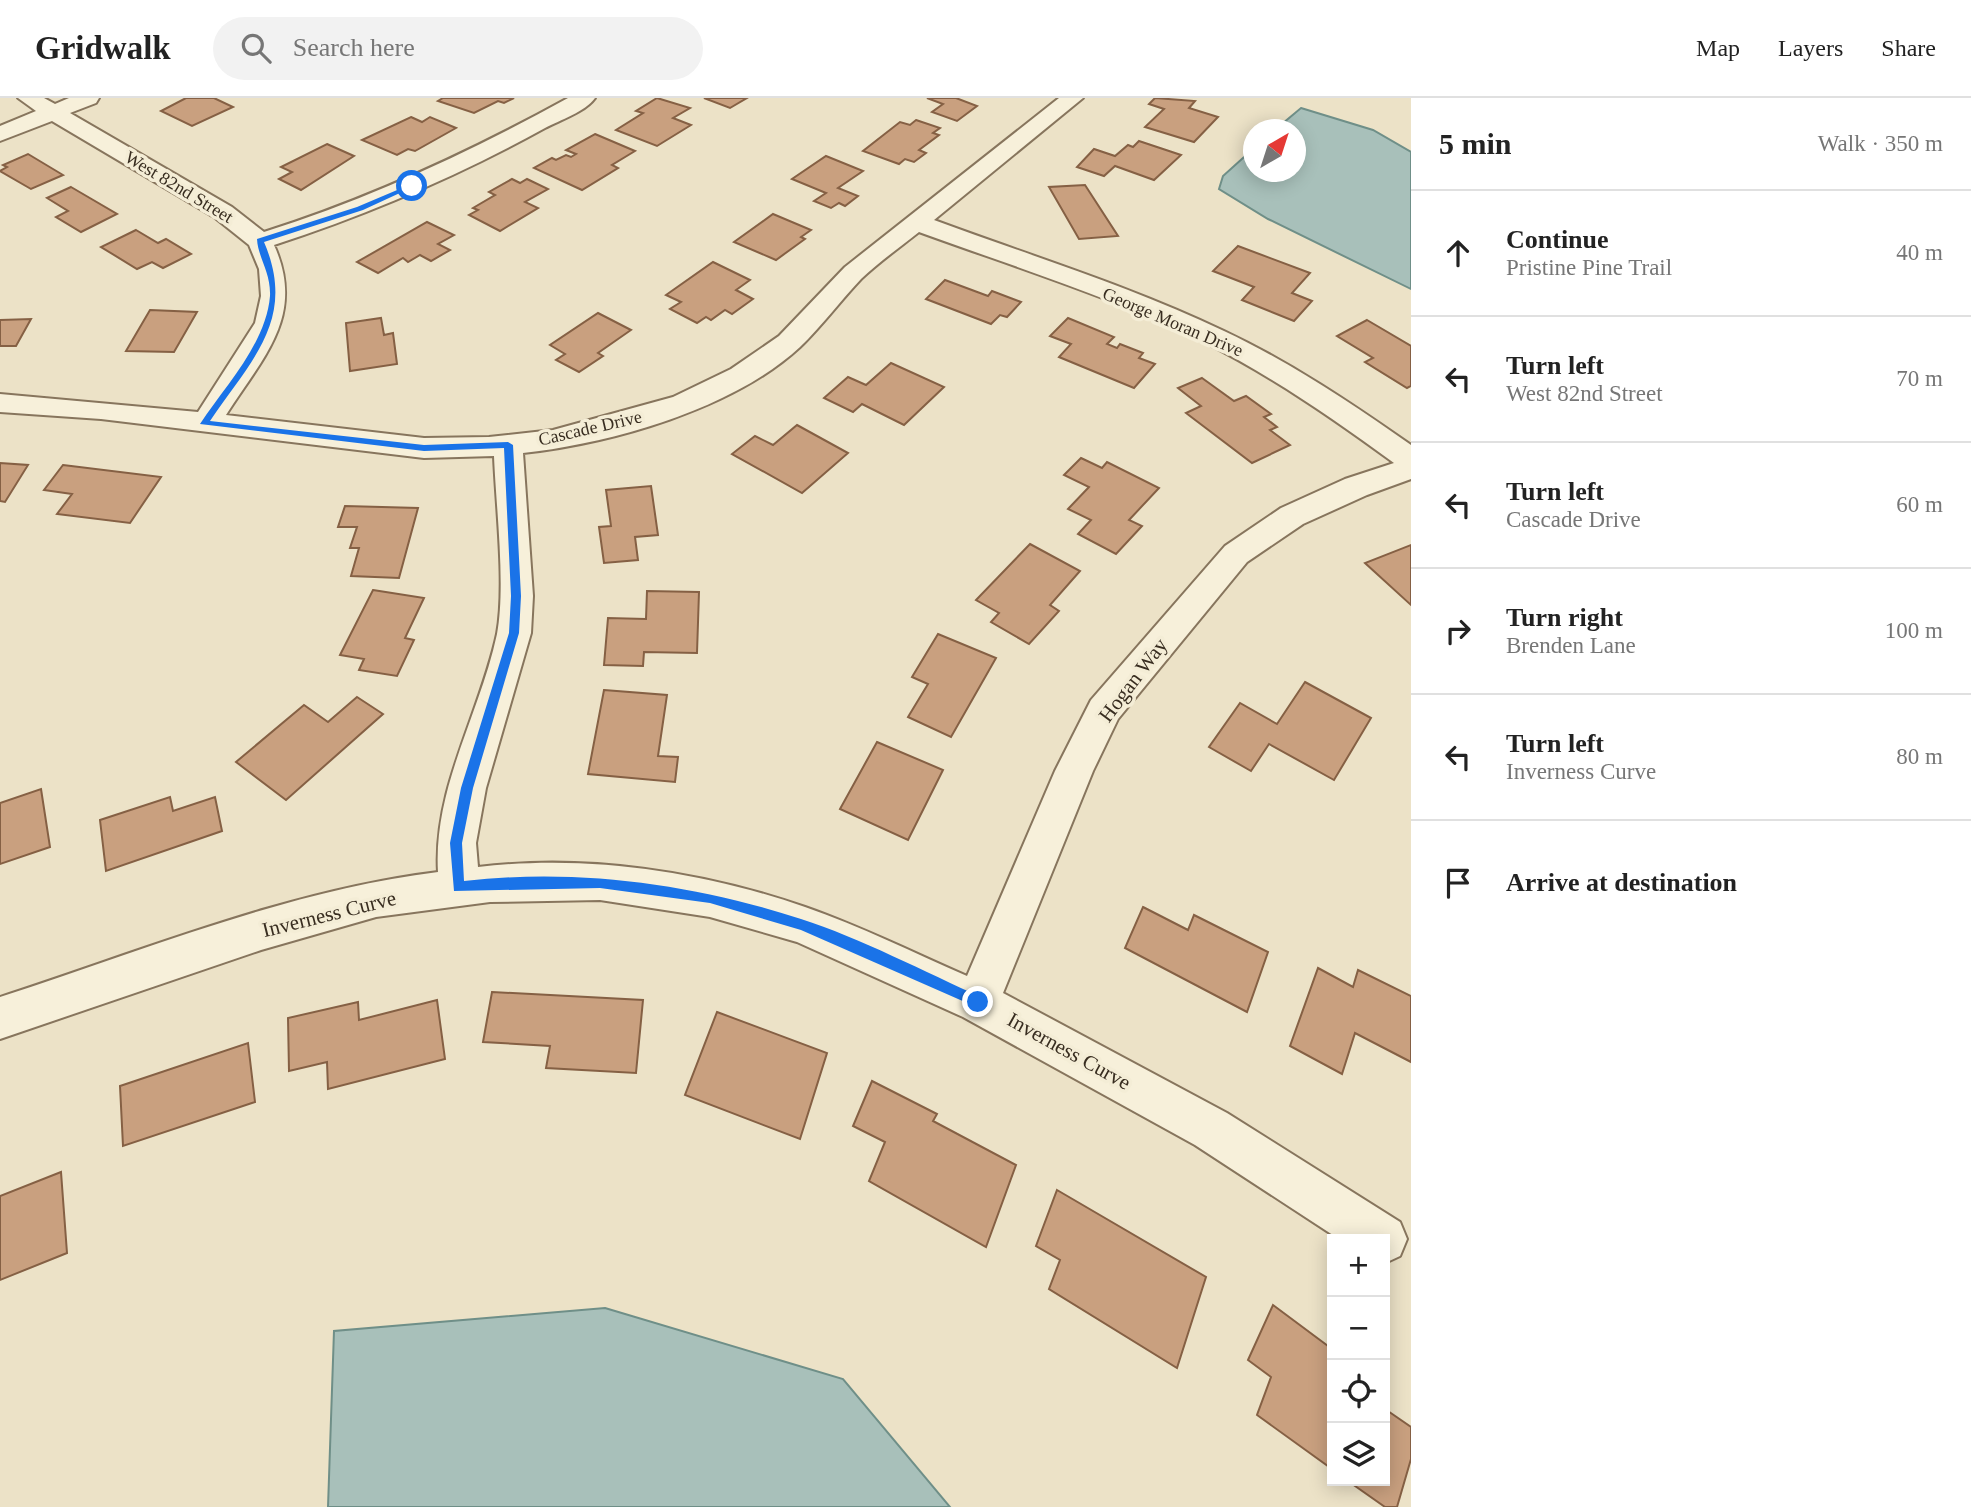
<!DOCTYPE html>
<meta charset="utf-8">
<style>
:root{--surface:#fff;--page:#f2f2f2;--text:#222;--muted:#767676;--line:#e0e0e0}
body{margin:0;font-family:Georgia,serif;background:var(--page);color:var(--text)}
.controls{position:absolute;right:21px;bottom:21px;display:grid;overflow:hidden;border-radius:0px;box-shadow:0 4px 18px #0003}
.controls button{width:63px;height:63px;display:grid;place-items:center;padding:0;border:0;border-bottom:2px solid var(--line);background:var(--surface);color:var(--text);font:35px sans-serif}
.compass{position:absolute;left:1243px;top:21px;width:63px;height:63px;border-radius:50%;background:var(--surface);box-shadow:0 4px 18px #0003;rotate:39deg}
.stop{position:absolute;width:21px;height:21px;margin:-16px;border:5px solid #1a73e8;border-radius:50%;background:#fff}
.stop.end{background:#1a73e8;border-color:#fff;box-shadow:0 2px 7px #0008}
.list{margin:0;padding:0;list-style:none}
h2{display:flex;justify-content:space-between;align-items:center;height:91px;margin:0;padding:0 28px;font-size:30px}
h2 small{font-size:23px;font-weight:400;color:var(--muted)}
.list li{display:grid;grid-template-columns:46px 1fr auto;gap:21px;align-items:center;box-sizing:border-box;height:126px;padding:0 28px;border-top:2px solid var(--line)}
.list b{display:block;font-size:26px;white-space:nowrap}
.list p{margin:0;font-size:23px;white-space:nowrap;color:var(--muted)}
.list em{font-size:23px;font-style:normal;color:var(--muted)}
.icon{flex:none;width:38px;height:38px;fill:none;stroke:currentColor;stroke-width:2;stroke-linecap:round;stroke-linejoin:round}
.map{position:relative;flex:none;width:1411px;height:1409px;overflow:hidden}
header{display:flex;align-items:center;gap:42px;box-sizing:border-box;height:98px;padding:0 35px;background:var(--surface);border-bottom:2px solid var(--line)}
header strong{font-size:33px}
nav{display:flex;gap:38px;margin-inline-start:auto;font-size:24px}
.search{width:490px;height:63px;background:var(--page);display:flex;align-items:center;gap:18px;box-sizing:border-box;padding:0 24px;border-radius:38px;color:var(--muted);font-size:26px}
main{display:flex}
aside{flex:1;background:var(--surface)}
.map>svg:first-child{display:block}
</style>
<header>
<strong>Gridwalk</strong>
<div class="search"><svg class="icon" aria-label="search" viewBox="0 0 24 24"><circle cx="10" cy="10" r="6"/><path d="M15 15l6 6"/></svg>Search here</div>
<nav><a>Map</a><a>Layers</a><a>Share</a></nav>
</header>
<main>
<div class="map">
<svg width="1411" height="1409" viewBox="0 0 1411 1409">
<rect width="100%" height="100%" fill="#ece2c7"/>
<!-- water -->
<g fill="#a8c0ba" stroke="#6f8f88" stroke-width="2">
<path d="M1301,10L1373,32L1411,54V191L1268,121L1219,91L1223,78L1253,51L1254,74H1296V32L1276,31Z"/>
<path d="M605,1210L843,1281L950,1409H328L334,1233Z"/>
</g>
<!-- building -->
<g fill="#c9a07f" stroke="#856044" stroke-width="2">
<path d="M186,0H214L233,9L192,28L161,13Z"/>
<path d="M443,0H514L504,5L498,3L474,15L438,3Z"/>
<path d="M657,0L690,10L673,20L691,27L657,48L616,32L643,15L636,13Z"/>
<path d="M704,0H747L730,10Z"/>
<path d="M927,0H956L977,8L957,23L932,14L943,6Z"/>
<path d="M1155,0L1195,3L1189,10L1218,19L1194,44L1145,29L1164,11L1149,6Z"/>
<path d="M411,19L422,24L430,19L456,30L415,53L408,51L397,57L362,42Z"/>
<path d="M916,22L940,30L933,35L939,37L919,52L926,55L914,64L905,61L899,66L863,53L900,24L910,27Z"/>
<path d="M595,36L635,53L612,67L618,70L582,92L534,70L552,60L556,62L566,57L571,59L576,56L566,52Z"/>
<path d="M1139,43L1181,57L1154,82L1115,68L1104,78L1077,69L1094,51L1115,58L1128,47L1133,49Z"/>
<path d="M327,46L354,58L301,92L279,81L292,74L281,69Z"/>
<path d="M28,56L63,77L31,91L0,73L7,69L3,67Z"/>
<path d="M826,58L863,73L838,90L858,98L845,108L839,105L831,110L814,103L826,95L792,81Z"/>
<path d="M512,81L520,85L527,81L548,91L525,104L538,110L500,133L469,117L478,112L473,110L495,97L489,94Z"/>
<path d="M1085,87L1118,138L1079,141L1049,89Z"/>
<path d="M71,89L117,116L81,134L56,119L68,113L47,100Z"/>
<path d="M773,116L811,132L801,139L805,141L776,162L734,144Z"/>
<path d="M427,124L454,137L438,146L450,152L431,163L420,157L408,164L403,160L378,175L357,164Z"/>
<path d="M136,132L158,145L166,141L191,156L163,170L152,164L137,171L101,149Z"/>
<path d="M1238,148L1310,175L1292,195L1312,203L1294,223L1242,202L1254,189L1213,173Z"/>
<path d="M713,164L750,182L736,192L753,201L732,216L725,212L711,222L706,219L697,225L670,211L681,204L666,197Z"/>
<path d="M945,182L988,198L992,193L1021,204L1007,219L1000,217L991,226L926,201Z"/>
<path d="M150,212L197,214L174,254L126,253Z"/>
<path d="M598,215L631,232L598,255L603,258L579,274L556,262L565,256L550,247Z"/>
<path d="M381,220L384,237L393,235L397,266L350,273L346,225Z"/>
<path d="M1068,220L1114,239L1107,246L1117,250L1120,246L1143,255L1139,260L1155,266L1134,290L1059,259L1071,246L1050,238Z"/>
<path d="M31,221L16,248H0V222Z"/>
<path d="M1367,222L1411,248V288L1407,290L1365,264L1373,260L1337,238Z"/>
<path d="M891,265L944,289L904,327L862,306L853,314L824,300L848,279L866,287Z"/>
<path d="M1202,280L1234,303L1246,298L1271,316L1264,319L1277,329L1270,332L1290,347L1252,365L1186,315L1201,308L1178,290Z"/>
<path d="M797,327L848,355L802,395L732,356L755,338L773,347Z"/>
<path d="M1081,360L1102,370L1107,364L1159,390L1129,422L1142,428L1116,456L1078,436L1091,422L1068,411L1089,389L1064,377Z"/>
<path d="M0,365L28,367L5,404L0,403Z"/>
<path d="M63,367L161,379L130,425L57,416L72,396L44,392Z"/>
<path d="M651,388L658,437L635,439L638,462L604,465L599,429L611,428L606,392Z"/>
<path d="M345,408L418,410L399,480L351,478L359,450H350L357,429H338Z"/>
<path d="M1030,446L1080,473L1050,507L1059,513L1029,546L991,524L999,515L976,502Z"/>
<path d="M1411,447V507L1365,465Z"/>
<path d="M373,492L424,500L405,540L414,542L397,578L359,572L364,561L340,557Z"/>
<path d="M647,493L699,494L697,555L644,554L643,568L604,567L608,520L646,521Z"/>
<path d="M938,536L996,560L951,639L908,619L928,586L912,579Z"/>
<path d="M1305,584L1371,620L1334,682L1269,646L1251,673L1209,649L1240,605L1277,626Z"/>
<path d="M604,592L667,597L658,658L678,659L675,684L588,676Z"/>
<path d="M357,599L383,616L286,702L236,664L304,607L328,624Z"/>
<path d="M877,644L943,672L908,742L840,711Z"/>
<path d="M41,691L50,749L0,766V705Z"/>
<path d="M170,699L173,713L215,699L222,733L106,773L100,722Z"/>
<path d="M1143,809L1188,832L1194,817L1268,854L1247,914L1125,850Z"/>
<path d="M1318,870L1353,889L1358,872L1411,898V964L1355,935L1342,976L1290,948Z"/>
<path d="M492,894L643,902L636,975L546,970L550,948L483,944Z"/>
<path d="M437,902L445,961L328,991L327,964L289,973L288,920L358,904L359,922Z"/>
<path d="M717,914L827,955L800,1041L685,997Z"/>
<path d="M248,945L255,1004L123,1048L120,988Z"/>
<path d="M872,983L937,1016L933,1023L1016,1067L986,1149L869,1083L885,1044L853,1028Z"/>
<path d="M61,1074L67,1155L0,1182V1098Z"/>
<path d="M1057,1092L1206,1179L1177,1270L1049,1191L1060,1162L1036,1148Z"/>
<path d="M1273,1207L1332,1251V1371L1257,1317L1271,1279L1248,1262Z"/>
<path d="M1385,1311L1411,1329V1361L1397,1409H1385L1348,1383H1385Z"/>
</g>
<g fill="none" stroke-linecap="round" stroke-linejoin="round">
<defs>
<path id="minor" d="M18,0H44L55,6L69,0H99L96,5L70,15L232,109L264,134C371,100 470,54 568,0H595C585,14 560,22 545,30C458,78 369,116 274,147C306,218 263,259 226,317L424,340L489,339L553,332L673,299L731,271L779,238L845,169L1059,0H1083L934,122C1031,158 1130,188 1224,233C1290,264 1351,305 1411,347V381L1367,397L1303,426L1247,464L1118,621L1093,673L1003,895L1227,1015L1400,1124L1407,1141L1400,1158L1385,1165V1141H1339L1195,1047L963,919L797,844L710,819L600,802L490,804L376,819L261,852L0,941V899C142,853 290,792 438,774C433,690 480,616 497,536C506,488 496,409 494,358L424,360L101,321L0,314V296L198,314L255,225L261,198L259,171L249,147L214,119L52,23L0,43V28L36,13ZM919,134C1015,169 1115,200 1206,245C1273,279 1334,321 1394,365L1345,381L1281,410L1225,448L1091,602L1055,673L967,878C914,855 860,828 805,809C702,773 586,756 478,769L476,745L486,690L531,535L533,498L523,355C612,345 733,311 800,249C822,228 840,203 861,181C879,164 900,149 919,134Z"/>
</defs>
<!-- minor casing -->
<use href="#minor" stroke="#87755d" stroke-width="4"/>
<!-- minor -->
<use href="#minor" fill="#f7f0da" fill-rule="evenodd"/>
</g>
<!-- route -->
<path fill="#1a73e8" d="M409,87L415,88L363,112L264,144C297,221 252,261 210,323L424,347L508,344L513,347L521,498L519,535L473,690L462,745L464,783C578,770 693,786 801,821C860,840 925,874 983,900V908H974L801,832L710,805L600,790L454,793L450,745L461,690L509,535L511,498L504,350L424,353L200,326C225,288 266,246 270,198C271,174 258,160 257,141L357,109Z"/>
<g text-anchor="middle" stroke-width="7" stroke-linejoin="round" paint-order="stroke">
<!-- far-street labels -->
<g font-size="18" fill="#382d20" stroke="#f4edd6">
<text transform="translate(179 89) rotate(31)" y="6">West 82nd Street</text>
<text transform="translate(1173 224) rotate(23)" y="6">George Moran Drive</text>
<text transform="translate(590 330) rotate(-13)" y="6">Cascade Drive</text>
</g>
<!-- street labels -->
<g font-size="21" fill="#382d20" stroke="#f4edd6">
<text transform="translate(1133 582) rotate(-53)" y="7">Hogan Way</text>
<text transform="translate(329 816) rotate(-14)" y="7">Inverness Curve</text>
<text transform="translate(1069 953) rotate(29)" y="7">Inverness Curve</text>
</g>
</g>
</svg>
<div class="controls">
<button>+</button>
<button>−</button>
<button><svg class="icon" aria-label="locate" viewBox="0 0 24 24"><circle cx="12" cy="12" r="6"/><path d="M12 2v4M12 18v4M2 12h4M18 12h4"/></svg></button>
<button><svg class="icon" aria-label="layers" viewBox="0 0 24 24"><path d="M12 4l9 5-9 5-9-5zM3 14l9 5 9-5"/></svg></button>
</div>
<svg class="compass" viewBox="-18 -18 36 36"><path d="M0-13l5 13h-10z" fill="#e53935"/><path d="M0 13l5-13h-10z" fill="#767676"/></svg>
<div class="stop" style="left:412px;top:88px"></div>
<div class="stop end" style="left:978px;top:904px"></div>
</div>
<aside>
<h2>5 min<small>Walk · 350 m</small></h2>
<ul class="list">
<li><svg class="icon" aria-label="ahead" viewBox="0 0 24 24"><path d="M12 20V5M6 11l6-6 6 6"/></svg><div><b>Continue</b><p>Pristine Pine Trail</p></div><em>40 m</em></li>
<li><svg class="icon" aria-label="left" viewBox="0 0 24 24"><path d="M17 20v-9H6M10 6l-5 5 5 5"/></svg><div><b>Turn left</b><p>West 82nd Street</p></div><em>70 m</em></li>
<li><svg class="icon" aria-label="left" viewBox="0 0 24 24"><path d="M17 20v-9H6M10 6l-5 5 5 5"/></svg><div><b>Turn left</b><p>Cascade Drive</p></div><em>60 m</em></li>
<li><svg class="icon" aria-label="right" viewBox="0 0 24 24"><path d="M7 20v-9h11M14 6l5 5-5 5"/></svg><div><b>Turn right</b><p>Brenden Lane</p></div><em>100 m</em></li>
<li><svg class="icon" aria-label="left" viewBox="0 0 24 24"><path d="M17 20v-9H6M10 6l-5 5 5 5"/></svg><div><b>Turn left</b><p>Inverness Curve</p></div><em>80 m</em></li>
<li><svg class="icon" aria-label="arrive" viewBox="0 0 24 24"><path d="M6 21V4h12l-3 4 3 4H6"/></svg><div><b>Arrive at destination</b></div></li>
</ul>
</aside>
</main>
